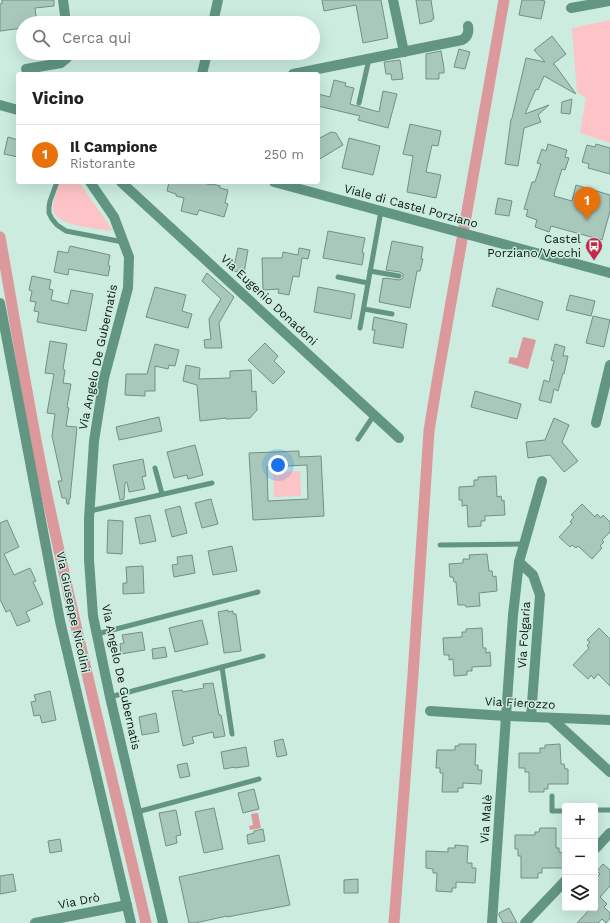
<!DOCTYPE html>
<html lang="it">
<meta charset="utf-8">
<style>
:root{--surface:#fff;--page:#f2f2f2;--text:#222;--muted:#767676;--line:#e0e0e0;--accent:#7c3aed}
body{margin:0;font-family:"Work Sans",sans-serif;background:var(--page);color:var(--text)}
.controls{position:absolute;right:12px;bottom:12px;display:grid;overflow:hidden;border-radius:4px;box-shadow:0 4px 16px #0002}
.controls button{width:36px;height:36px;display:grid;place-items:center;padding:0;border:0;border-bottom:1px solid var(--line);background:var(--surface);color:var(--text);font:20px sans-serif}
.you{position:absolute;left:278px;top:465px;width:14px;height:14px;margin:-10px;border:3px solid #fff;border-radius:50%;background:#1a73e8;box-shadow:0 0 0 6px #1a73e833}
.badge{display:grid;place-items:center;width:26px;height:26px;border-radius:50%;background:var(--accent);color:#fff;font-size:13px;font-weight:700}
.pin{position:absolute;translate:-50% -33px;filter:drop-shadow(0 1px 2px #0008)}
.pin::after{content:'';position:absolute;top:21px;width:14px;height:12px;background:inherit;clip-path:polygon(0 0,100% 0,50% 100%)}
.list{margin:0;padding:0;list-style:none}
h2{display:flex;justify-content:space-between;align-items:center;height:52px;margin:0;padding:0 16px;font-size:17px}
h2 small{font-size:13px;font-weight:400;color:var(--muted)}
.list li{display:grid;grid-template-columns:26px 1fr auto;gap:12px;align-items:center;box-sizing:border-box;height:60px;padding:0 16px;border-top:1px solid var(--line)}
.list b{display:block;font-size:15px;white-space:nowrap}
.list p{margin:0;font-size:13px;white-space:nowrap;color:var(--muted)}
.list em{font-size:13px;font-style:normal;color:var(--muted)}
.icon{flex:none;width:22px;height:22px;fill:none;stroke:currentColor;stroke-width:2;stroke-linecap:round;stroke-linejoin:round}
.map{position:relative;flex:none;width:610px;height:923px;overflow:hidden}
.search{position:absolute;background:var(--surface);box-shadow:0 4px 16px #0002;left:16px;top:16px;width:304px;height:44px;display:flex;align-items:center;gap:10px;box-sizing:border-box;padding:0 14px;border-radius:22px;color:var(--muted);font-size:15px}
.panel{position:absolute;background:var(--surface);box-shadow:0 4px 16px #0002;left:16px;top:72px;width:304px;height:112px;border-radius:4px}
.map>svg:first-child{display:block}
</style>
<div class="map">
<svg width="610" height="923" viewBox="0 0 610 923">
<rect width="100%" height="100%" fill="#cbecdf"/>
<!-- green -->
<g fill="#fdc4c7">
<path d="M610,20V143L580,133L586,98L577,92L572,28Z"/>
<path d="M60,182H79L113,231C100,229 58,226 54,212C51,202 57,191 60,182Z"/>
<path d="M300,471L301,496L274,497L273,472Z"/>
</g>
<!-- water -->
<g fill="#db999c">
<path d="M523,337L536,340L528,369L508,363L510,357L517,358Z"/>
<path d="M258,813L261,828L250,830L249,826L253,825L251,814Z"/>
</g>
<g fill="none" stroke-linecap="round" stroke-linejoin="round">
<!-- canal -->
<g stroke="#db999c" stroke-width="11">
<path d="M0,237C15,320 28,404 45,486C76,633 112,778 146,923"/>
<path d="M394,923L413,675L429,431L437,382L504,0"/>
</g>
</g>
<!-- building -->
<g fill="#a9c8bc" stroke="#729084" fill-rule="evenodd">
<path d="M2,0H54V6L35,8L37,23H23V28L0,31V4H2Z"/>
<path d="M322,0H381L388,38L363,43L356,5L324,11Z"/>
<path d="M416,0H431L434,19H432V21L420,24Z"/>
<path d="M522,0H540L545,1L541,19L519,15Z"/>
<path d="M552,36L566,54L553,64L555,65L576,94L544,76L538,90L536,89L525,114L549,105L538,115L541,122L524,128L518,166L505,164L511,119L512,118L526,58L545,62L534,50Z"/>
<path d="M459,49L470,52L465,69L454,67Z"/>
<path d="M441,51L444,68V73H439V79H426V54Z"/>
<path d="M400,60L403,79L392,80L391,74H386L384,62Z"/>
<path d="M334,80L346,83L345,86L354,88L350,104L379,112L383,91L397,94L388,128L358,120L360,116L318,106V94L330,97Z"/>
<path d="M572,99L570,114L561,113L562,102Z"/>
<path d="M410,124L441,131L438,146L432,145L426,172L441,175L436,198L407,192L413,156L403,154Z"/>
<path d="M331,132L336,133L343,145L318,160V139Z"/>
<path d="M8,137L18,140V157L4,154Z"/>
<path d="M349,138L380,146L373,175L342,168Z"/>
<path d="M548,144L567,150L565,157L569,158L565,170L562,169L555,191L554,196L572,201L576,185L610,195V211L602,240L551,226L549,232L535,227L537,220L526,216L528,210L524,209L532,182H535L541,164L537,163L542,149L546,151Z"/>
<path d="M596,144L610,148V174L588,168L589,164L582,162L587,145L595,147Z"/>
<path d="M169,182H199L212,185V184L220,186V188L228,190L225,203L228,204L224,217L199,210L197,215L181,211L184,198L176,196V194L167,191Z"/>
<path d="M498,198L512,201L509,216L495,214Z"/>
<path d="M328,231L365,238L362,253H364L362,265L323,258Z"/>
<path d="M392,241L423,247L421,259H423L420,271H417L410,308L379,302L383,278L384,279L385,278L399,280L402,279L403,277V274L400,272L386,270Z"/>
<path d="M70,246L110,255L108,265L110,266L108,276L69,269L68,275L54,272L58,251L68,253Z"/>
<path d="M238,248L248,250L244,273L233,271Z"/>
<path d="M299,248L310,250L308,259L302,258L299,277L293,276L289,295L278,293L279,289L263,290L262,258H282L283,252L298,255Z"/>
<path d="M207,273L234,297L219,323L222,348H205L204,340L211,339L209,319L221,299L202,281Z"/>
<path d="M32,276L51,280L49,289L53,290L51,300L68,304L71,290L93,294L86,331L37,322L39,312L34,311L36,302L30,301L32,291L29,290Z"/>
<path d="M155,287L186,295L182,311L192,314L188,328L146,317Z"/>
<path d="M318,287L355,294L351,319L314,312Z"/>
<path d="M497,288L543,302L538,320L492,306Z"/>
<path d="M570,295L595,301L591,316L566,310Z"/>
<path d="M593,316L610,320L604,347L586,343Z"/>
<path d="M374,317L407,324L403,348L373,343L375,330H372Z"/>
<path d="M50,341L67,344L63,369L65,370L63,383L71,384L67,407L69,408L66,426L77,427L70,499H69V504H67L66,498H62L58,481H62L52,436L55,414L47,413L54,374L45,373Z"/>
<path d="M265,343L278,356L274,361L285,372L273,384L248,360Z"/>
<path d="M155,344L179,350L175,366L169,365L168,369L155,366V391H145V396L125,395L126,374H147Z"/>
<path d="M555,344L565,347L563,356H568L564,374L563,373L558,391L554,389L551,403L539,400L544,380L549,382L554,361L551,360Z"/>
<path d="M186,365L200,368L199,379L230,378V371L251,370L252,392L256,391L257,410L250,418L226,419V418L200,421L197,385L183,381Z"/>
<path d="M475,391L521,404L517,419L471,407Z"/>
<path d="M159,417L162,431L119,440L116,427Z"/>
<path d="M554,418L569,425L562,442L578,461L564,472L550,455L528,458L526,442L545,440Z"/>
<path d="M195,445L203,475L188,479L187,475L174,478L167,452Z"/>
<path d="M299,451V457L321,456L324,516L253,520L249,453ZM307,465L308,499L268,501L267,467Z"/>
<path d="M143,459L146,476L142,477L145,489L129,492L127,482L125,483L124,499L120,500L113,465Z"/>
<path d="M496,476L497,497L501,496L502,501L504,500L505,515L485,516V521H481V526L468,527L467,505L462,506V500H459V487L474,486V480H478V477Z"/>
<path d="M211,499L218,524L202,528L195,503Z"/>
<path d="M582,504L595,517L597,514L601,518L603,515L610,522V532L602,540L604,542L600,546L602,548L592,559L578,546L576,548L572,545L570,547L559,537L572,523L570,522L574,517L571,515Z"/>
<path d="M180,506L187,533L172,537L165,510Z"/>
<path d="M150,515L156,541L140,544L135,518Z"/>
<path d="M7,520L19,547L4,554L14,575L30,568L36,581L33,582L43,604L26,612L30,621L17,626L10,610L6,612L0,599V523Z"/>
<path d="M108,520L123,521L122,554L107,553Z"/>
<path d="M232,546L237,571L213,575L208,551Z"/>
<path d="M487,554L489,571H492L493,577L496,576L497,591L479,593L480,606L466,607L465,605H458L456,582H454L453,577H450L449,564L463,563V559H470L469,555Z"/>
<path d="M192,555L195,573L174,577L172,565L178,564L177,557Z"/>
<path d="M143,566L144,593L123,594V583H127L126,567Z"/>
<path d="M228,610V612L233,611V614H236L241,651L224,653L218,612Z"/>
<path d="M202,620L208,644L175,652L169,628Z"/>
<path d="M482,628L483,648H486V653L490,652L491,666L472,667V671H467V675L454,676L453,659L449,660V655H444L443,638L462,637V632H466V629Z"/>
<path d="M599,628L610,639V686L598,674L594,679L591,675L588,679L573,665L589,648L587,646L590,642L587,640Z"/>
<path d="M142,632L145,650L121,654L120,644L124,643L122,635Z"/>
<path d="M165,647L167,657L153,659L152,649Z"/>
<path d="M213,683L219,715H221L225,736L214,738L213,732L192,737L194,743L183,746L172,691L182,690L183,692L204,688L203,684Z"/>
<path d="M50,691L56,720L42,723L40,715L34,716L31,702L36,701L34,695Z"/>
<path d="M156,713L159,732L142,735L139,717Z"/>
<path d="M283,739L287,755L277,757L274,741Z"/>
<path d="M459,744H476L475,765H478V770H482L481,784L463,783V788H458V792H442L443,773H440V768H436L437,750H455V746H459Z"/>
<path d="M560,744L561,764H564L565,769H568V784H548V789H544V792H529V772H525V768H519V753H540V748H545V745Z"/>
<path d="M246,747L249,766L235,768V767L224,769L221,752Z"/>
<path d="M187,763L190,776L180,778L177,765Z"/>
<path d="M254,789L259,809L243,813L238,793Z"/>
<path d="M214,808L223,849L204,853L195,812Z"/>
<path d="M176,810L181,835L176,836L177,843L166,846L159,813Z"/>
<path d="M540,828H556V848H559V852L563,853V868H542V873H538V878H521V856H518V849H515V835H535V832H539Z"/>
<path d="M263,829L265,841L248,844L247,835L254,833V831Z"/>
<path d="M60,839L62,851L50,853L48,841Z"/>
<path d="M455,845L468,846L467,863H472V868H476L475,883L456,882V888H452V892L436,891L437,873H433V869L426,868V851L448,852V848H455Z"/>
<path d="M279,855L290,905L227,917V916L195,923H189L179,877Z"/>
<path d="M603,864L610,870V886L600,897L607,904L604,907L610,913V918L606,923L602,919L598,923H577L591,908H595V879L600,874L597,871Z"/>
<path d="M13,874L16,891L0,894V876Z"/>
<path d="M358,879V893H344V880Z"/>
<path d="M509,908L517,923H503L499,915V913Z"/>
</g>
<g fill="none" stroke-linecap="round" stroke-linejoin="round">
<!-- service -->
<g stroke="#629683" stroke-width="5">
<path d="M359,103L369,59"/>
<path d="M57,182L50,201L49,207V213L52,219L57,225L66,231L123,242"/>
<path d="M370,271L399,276"/>
<path d="M338,277L368,283"/>
<path d="M364,309L392,314"/>
<path d="M360,328L381,211"/>
<path d="M358,439L374,415"/>
<path d="M155,468L162,494"/>
<path d="M90,511L212,483"/>
<path d="M440,545L524,544"/>
<path d="M97,634L258,592"/>
<path d="M222,667L232,734"/>
<path d="M110,697L263,656"/>
<path d="M552,796V811H565"/>
<path d="M595,810H610"/>
<path d="M137,812L259,779"/>
</g>
<!-- minor -->
<g stroke="#629683" stroke-width="10">
<path d="M63,0L66,23"/>
<path d="M393,0L404,52"/>
<path d="M571,8L610,1"/>
<path d="M26,69L61,63L67,58L69,53"/>
<path d="M293,74L462,40C468,37 469,32 468,26"/>
<path d="M90,182L114,217L129,257L128,288L104,378L94,441L89,519V560L93,616L110,697L163,923"/>
<path d="M121,182L399,438"/>
<path d="M0,303L60,621L131,923"/>
<path d="M596,423L610,365"/>
<path d="M519,562L533,575L540,595L531,717"/>
<path d="M430,711L506,716L610,720"/>
<path d="M551,718L610,772"/>
<path d="M595,849L610,833"/>
<path d="M35,923L127,905"/>
<path d="M492,923L506,716L513,615L519,562L542,481"/>
<path d="M525,923L565,881"/>
</g>
<!-- tertiary -->
<g stroke="#629683" stroke-width="10">
<path d="M213,23L218,0"/>
<path d="M202,74L207,53"/>
<path d="M0,105L18,110"/>
<path d="M274,182L610,273"/>
</g>
</g>
<!-- icons -->
<defs>
<symbol id="bus-pin" viewBox="-11 -11 22 30"><path d="M0 17L-7.5 6A9.5 9.5 0 1 1 7.5 6Z" fill="#bd2d48" stroke="#cbecdf"/><path d="M-5-6H5V4H4V6H2V4H-2V6H-4V4H-5ZM-3.5-4V0h7V-4ZM-3.5 1.2v1.5H-2V1.2ZM2 1.2v1.5H3.5V1.2Z" fill="#fff"/></symbol>
</defs>
<g fill-rule="evenodd">
<use href="#bus-pin" x="584" y="236" width="20" height="27"/>
</g>
<g text-anchor="middle" stroke-width="3" stroke-linejoin="round" paint-order="stroke">
<!-- street labels -->
<g font-size="12" fill="#0b1612" stroke="#cbecdf">
<text transform="translate(411 206) rotate(15)" y="4">Viale di Castel Porziano</text>
<text transform="translate(269 300) rotate(43)" y="4">Via Eugenio Donadoni</text>
<text transform="translate(98 357) rotate(-78)" y="4">Via Angelo De Gubernatis</text>
<text transform="translate(73 612) rotate(78)" y="4">Via Giuseppe Nicolini</text>
<text transform="translate(524 635) rotate(-86)" y="4">Via Folgaria</text>
<text transform="translate(121 677) rotate(78)" y="4">Via Angelo De Gubernatis</text>
<text transform="translate(520 703) rotate(3)" y="4">Via Fierozzo</text>
<text transform="translate(486 819) rotate(-86)" y="4">Via Malè</text>
<text transform="translate(79 901) rotate(-11)" y="4">Via Drò</text>
</g>
<!-- poi labels -->
<g font-size="12" fill="#0b1612" stroke="#cbecdf" text-anchor="end">
<text x="581" y="243">Castel<tspan x="581" dy="14">Porziano/Vecchi</tspan></text>
</g>
</g>
</svg>
<div class="controls">
<button>+</button>
<button>−</button>
<button><svg class="icon" aria-label="layers" viewBox="0 0 24 24"><path d="M12 4l9 5-9 5-9-5zM3 14l9 5 9-5"/></svg></button>
</div>
<div class="you"></div>
<div class="pin badge" style="left:587px;top:220px;background:#e8710a">1</div>
<div class="search"><svg class="icon" aria-label="search" viewBox="0 0 24 24"><circle cx="10" cy="10" r="6"/><path d="M15 15l6 6"/></svg>Cerca qui</div>
<section class="panel">
<h2>Vicino<small></small></h2>
<ul class="list">
<li><span class="badge" style="background:#e8710a">1</span><div><b>Il Campione</b><p>Ristorante</p></div><em>250 m</em></li>
</ul>
</section>
</div>
